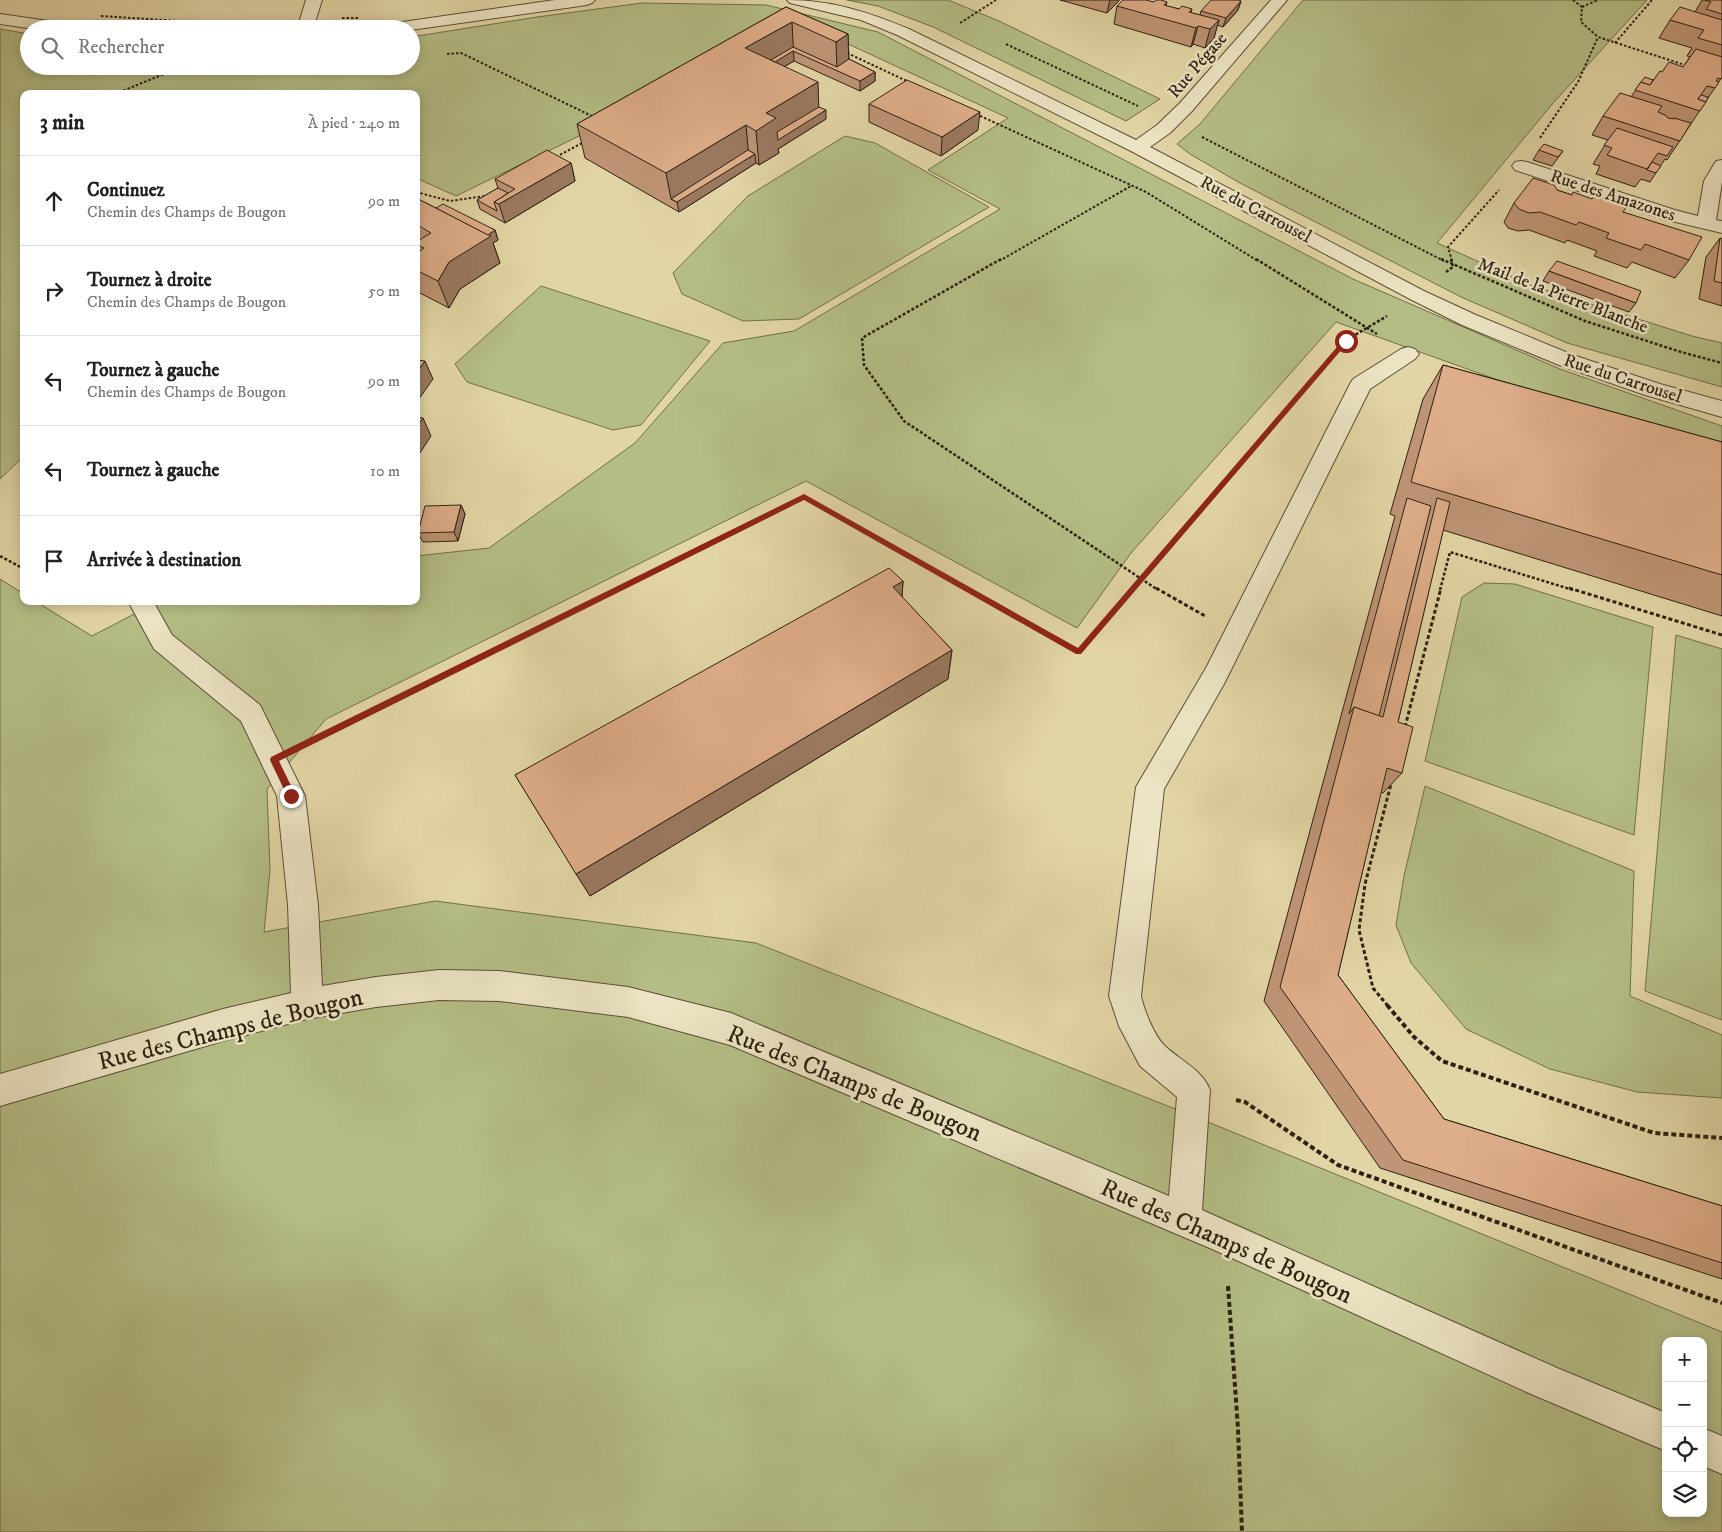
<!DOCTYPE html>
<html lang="fr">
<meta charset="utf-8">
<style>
:root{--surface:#fff;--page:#f2f2f2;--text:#222;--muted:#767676;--line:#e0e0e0}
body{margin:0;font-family:"IM FELL DW Pica",serif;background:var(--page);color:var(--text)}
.controls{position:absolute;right:15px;bottom:15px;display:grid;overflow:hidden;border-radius:10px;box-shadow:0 2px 12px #0003}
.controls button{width:45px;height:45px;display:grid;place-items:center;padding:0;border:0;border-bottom:1px solid var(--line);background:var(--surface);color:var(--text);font:25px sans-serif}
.stop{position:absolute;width:15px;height:15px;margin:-11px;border:4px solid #8f2418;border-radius:50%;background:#fff}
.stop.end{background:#8f2418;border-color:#fff;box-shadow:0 1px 5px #0008}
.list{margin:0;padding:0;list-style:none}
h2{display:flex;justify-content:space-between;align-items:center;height:65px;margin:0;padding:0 20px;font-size:21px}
h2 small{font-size:16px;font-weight:400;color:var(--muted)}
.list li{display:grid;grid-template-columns:32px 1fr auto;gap:15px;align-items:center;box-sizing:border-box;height:90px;padding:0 20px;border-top:1px solid var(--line)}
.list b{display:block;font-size:19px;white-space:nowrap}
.list p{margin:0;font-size:16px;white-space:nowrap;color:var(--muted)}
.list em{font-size:16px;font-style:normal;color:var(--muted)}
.icon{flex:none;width:28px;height:28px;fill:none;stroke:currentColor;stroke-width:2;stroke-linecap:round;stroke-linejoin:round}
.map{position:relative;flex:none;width:1722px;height:1532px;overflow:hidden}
.search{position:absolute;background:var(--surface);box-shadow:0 2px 12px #0003;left:20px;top:20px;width:400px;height:55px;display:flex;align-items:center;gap:12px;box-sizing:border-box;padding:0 18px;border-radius:28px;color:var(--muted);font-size:19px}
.panel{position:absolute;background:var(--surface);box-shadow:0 2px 12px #0003;left:20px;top:90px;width:400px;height:515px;border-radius:10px}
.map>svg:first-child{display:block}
</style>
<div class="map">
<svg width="1722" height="1532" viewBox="0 0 1722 1532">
<rect width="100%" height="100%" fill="#e2d5a5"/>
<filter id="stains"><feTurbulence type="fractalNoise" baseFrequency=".004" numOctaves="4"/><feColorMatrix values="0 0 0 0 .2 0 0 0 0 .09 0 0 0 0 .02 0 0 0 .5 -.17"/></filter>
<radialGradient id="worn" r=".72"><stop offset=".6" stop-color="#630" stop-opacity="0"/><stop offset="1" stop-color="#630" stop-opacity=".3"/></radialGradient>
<!-- green -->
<g fill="#b4bd85" stroke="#706f4c" fill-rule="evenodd">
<path d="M847,0H948L999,21L1160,99L1126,121L933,27L878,6Z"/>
<path d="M1303,0H1647L1554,102L1437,243L1533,286L1692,336L1722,343V387L1567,343L1461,297L1240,183L1190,154L1177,144L1200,124Z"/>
<path d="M642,3L766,5L878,32L1353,279L1560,369L1722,426V455L1646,433L1336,322L1131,553L1077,628L806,481L326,719L267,789L270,870L264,932L435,901L756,943L1203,1120L1722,1332V1532H0V579L24,594V601H35L92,636L159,601H416V556L489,548L635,443L723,343L794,331L1000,209L928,170L1008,118L807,25L456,196L416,178V94H24V456L0,479V29L29,34V66H411V37L537,17ZM1666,1341H1703V1513H1666Z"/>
<path d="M845,136L875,143L989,207L799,319L743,321L682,294L673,273L748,196Z"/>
<path d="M541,286L710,341L641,425L613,430L467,382L455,364Z"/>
<path d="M1484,583L1515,584L1653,627L1634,835L1425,761L1462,597Z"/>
<path d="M1676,635L1722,649V1020L1645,991Z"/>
<path d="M1425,786L1634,871L1630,996L1722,1035V1098L1637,1092L1550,1069L1466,1029L1411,963L1396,925L1404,876Z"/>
</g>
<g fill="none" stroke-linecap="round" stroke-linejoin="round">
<defs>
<g id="minor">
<path d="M306,0H322L313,29H297Z"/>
<path d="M555,0H595L592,3L587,5L411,30V29H380L382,26L388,24Z"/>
<path d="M787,0C832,0 868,12 909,29L1136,140L1157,125L1180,103L1271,0H1287L1192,111L1170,133L1150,147L1424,291L1476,315L1573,355L1660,384L1722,401V417L1645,395L1559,365L1462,325L1410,299L1131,151L897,35L861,20L790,3Z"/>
<path d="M0,14L70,24L76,26L78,29H35L0,24Z"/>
<path d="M1722,160V182L1716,220L1722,221V233L1663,219L1515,170L1512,166L1515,162L1521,161L1527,162L1675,210L1698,216L1704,181L1716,161Z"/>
<path d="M1408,347L1415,349L1419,354L1415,359L1370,389L1224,684L1164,789L1141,996C1144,1010 1154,1035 1164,1045C1179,1060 1202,1069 1210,1090L1202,1210L1557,1368L1666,1413V1451L1531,1394L1212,1249L730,1045L628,1017L499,1001L439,1000L376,1007L307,1019L223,1041L0,1106V1074L223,1009L291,993L288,905L277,796L241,721L154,649L128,601H153L172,635L260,705L305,796L318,905L322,986L376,977L439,970L499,971L628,987L731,1013L1169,1196L1177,1097L1140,1066L1119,1026L1109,996L1136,787L1206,668L1350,384L1353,379L1401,349Z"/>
<path d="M1703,1428L1722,1436V1474L1703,1466Z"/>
</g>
</defs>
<!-- minor casing -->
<use href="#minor" stroke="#5a4e37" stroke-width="2"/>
<!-- path-far3 -->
<g stroke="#2d2112" stroke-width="2" stroke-dasharray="2.5 2" stroke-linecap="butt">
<path d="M1573,0L1582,7L1581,22L1598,37L1688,66"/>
<path d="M1582,7L1598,0"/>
<path d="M101,16L178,21H272"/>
<path d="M342,18H359"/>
<path d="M960,23L996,0"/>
<path d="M1615,43L1652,0"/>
<path d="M1006,44L1138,106"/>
<path d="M847,53L909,82"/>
<path d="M447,54L461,53L594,117"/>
<path d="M115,94L164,74L190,66"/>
<path d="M976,114L1146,192L1258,261"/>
<path d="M1202,137L1444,261"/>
<path d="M1540,138L1578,82L1598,37"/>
<path d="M556,157L584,142"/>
<path d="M416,192L450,201L485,196"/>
<path d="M999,261L1131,186"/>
<path d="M1452,261L1448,247L1499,190"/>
</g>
<!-- path-far2 -->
<g stroke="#2d2112" stroke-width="2.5" stroke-dasharray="3 2" stroke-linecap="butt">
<path d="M1001,259L862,338L864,365L904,421L1158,590"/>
<path d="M1256,259L1377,334"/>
<path d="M1441,259L1585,321L1681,352L1722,363"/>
<path d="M1451,259L1453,266"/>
<path d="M1446,272L1454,266"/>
<path d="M0,556L24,569"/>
<path d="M616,590L804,496L969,590"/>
<path d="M1132,590L1345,341L1387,316"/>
<path d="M1440,590L1450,552L1573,590"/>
</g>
<!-- path-far1 -->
<g stroke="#2d2112" stroke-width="3" stroke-dasharray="4 2.5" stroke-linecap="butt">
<path d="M967,588L1079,652L1133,588"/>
<path d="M1156,588L1205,616"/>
<path d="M1569,588L1722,635"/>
<path d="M82,601L105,602"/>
<path d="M1405,727L1441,588"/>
<path d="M307,743L618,588"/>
<path d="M1388,1006L1373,988L1359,930L1365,884L1391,784"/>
</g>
<!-- path -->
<g stroke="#2d2112" stroke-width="4" stroke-dasharray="5 3" stroke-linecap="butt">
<path d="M1387,1005L1414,1037L1442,1061L1654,1133L1722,1138"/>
<path d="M1236,1100L1245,1102L1338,1165L1722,1303"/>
<path d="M1228,1286L1238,1429L1242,1532"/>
</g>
<!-- minor -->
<use href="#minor" fill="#ece4c4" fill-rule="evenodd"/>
</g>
<!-- wall -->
<g fill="#bf9576" stroke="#2d2112">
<path d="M1060,0H1119L1118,2L1107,13Z"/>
<path d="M1702,0H1722V77L1667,160L1665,159L1650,182L1641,179L1635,187L1596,174L1600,166L1593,164L1608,140L1592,135L1603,116L1631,97L1641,82L1653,80L1662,72L1683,67L1690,57L1687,56L1692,48L1659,38L1670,20L1695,12Z"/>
<path d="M1241,1L1238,10L1223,27L1217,25L1214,38L1205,48L1193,44L1191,47L1114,24L1117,6L1154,2H1167L1166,6L1179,9H1192L1191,13L1200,15L1201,11Z"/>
<path d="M786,7L848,34L849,59L875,72V81L860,91L794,61L785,66L819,107L826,119L778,149L779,153L759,165L756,163L679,212L585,158L577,124Z"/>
<path d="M869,104L978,130L941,156L869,122Z"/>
<path d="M1539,150L1563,151L1552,166L1533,160Z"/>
<path d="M571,163L575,181L505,223L480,209L477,200L498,188L495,179Z"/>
<path d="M1557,190L1623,212L1689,260L1675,278L1632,262L1627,268L1594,256L1597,251L1567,240L1565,243L1529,230L1518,231L1508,228L1504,222L1514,203Z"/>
<path d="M416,198L436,208L495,230L498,240L493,243L500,263L460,289L449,308L416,291V254L419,252L416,246Z"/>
<path d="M1720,238L1722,239V306L1699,299L1706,257Z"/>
<path d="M1549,271L1636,303L1629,312L1543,281Z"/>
<path d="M1443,365L1722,442V616L1443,530L1398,722L1402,773L1383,793L1381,792L1338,975L1444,1119L1722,1206V1279L1380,1168L1264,1001L1395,516L1390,514L1423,399Z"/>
<path d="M461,505L465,514L458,541L423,542L418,533Z"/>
<path d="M903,581L902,597L952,650L948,679L590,896L515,775Z"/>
</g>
<!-- shaded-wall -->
<g fill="#9b7960" stroke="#2d2112">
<path d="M1110,0H1119L1118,2L1107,13Z"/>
<path d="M1241,1L1238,10L1223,27L1226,18Z"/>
<path d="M1219,20L1214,38L1205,48L1210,29Z"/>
<path d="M792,22L794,61L753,85L745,48Z"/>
<path d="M1198,26L1193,44L1191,47L1196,28Z"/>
<path d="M848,34L849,69L837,71L836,42Z"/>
<path d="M875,72V81L860,91V81Z"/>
<path d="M818,82L819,114L826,110V119L778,149L779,153L759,165L756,131L766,113Z"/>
<path d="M980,112L978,130L941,156L942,137Z"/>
<path d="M746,125L749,158L755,154L756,163L679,212L677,202L671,199L666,173Z"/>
<path d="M571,163L575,181L505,223L499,204Z"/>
<path d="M495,230L498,240L493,243L500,263L460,289L449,308L438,281L449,262Z"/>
<path d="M425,361L433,379L416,403V373Z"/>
<path d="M423,418L431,436L416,459V428Z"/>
<path d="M461,505L465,514L458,541L454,532Z"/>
<path d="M903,581L901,612L893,587Z"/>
<path d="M952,650L948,679L590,896L576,874Z"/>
</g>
<!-- building -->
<g fill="#dead89" stroke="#2d2112">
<path d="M1123,0H1146L1154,2L1156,0H1161L1167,2L1164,5L1179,9L1182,6L1192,9L1189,12L1219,20L1210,29L1198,26L1196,28L1117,6Z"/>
<path d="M1211,0H1238L1241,1L1226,18L1201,11Z"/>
<path d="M1705,0H1722V14L1706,9L1711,2Z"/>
<path d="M786,7L848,34L836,42L792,22L745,48L818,82L766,113L776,118L756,131L746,125L666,173L577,124Z"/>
<path d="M1680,7L1722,20V45L1698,38L1704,30L1670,20Z"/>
<path d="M793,47L837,67L849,59L875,72L860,81L793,51L775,62L771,60Z"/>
<path d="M1696,49L1722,57V77L1721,79L1718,78L1716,81L1719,82L1715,88L1707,86L1698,99L1706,102L1700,111L1635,90L1641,82L1650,85L1660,71L1662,72L1669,62L1683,67Z"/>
<path d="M1645,77L1653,80L1650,85L1641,82Z"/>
<path d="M907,80L980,112L942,137L869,104Z"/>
<path d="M1620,93L1662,106L1658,112L1665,115L1668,118L1674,119V118L1691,123L1680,141L1603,116Z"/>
<path d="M1701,95L1708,97L1706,102L1698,99Z"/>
<path d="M819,107L826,110L778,140L777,132Z"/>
<path d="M1617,128L1673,147L1667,156L1658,153L1647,169L1607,155L1612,148L1604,145Z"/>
<path d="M1544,144L1563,151L1558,157L1539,150Z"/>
<path d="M547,150L571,163L499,204L494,202L515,189L495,179Z"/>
<path d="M748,150L755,154L677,202L671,199Z"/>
<path d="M1652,162L1661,166L1656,173L1647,170Z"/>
<path d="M1533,178L1554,185L1557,190L1572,195L1573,192L1592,199L1595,195L1627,206L1623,212L1702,237L1689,260L1645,244L1641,250L1606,238L1609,233L1579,222L1576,225L1540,212L1529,213L1519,209L1514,203Z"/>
<path d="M498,188L508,193L494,202L497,211L477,200Z"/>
<path d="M416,198L491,236L449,262L438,281L416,270V254L424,248L416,244V242L431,233L416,224Z"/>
<path d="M443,204L495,230L488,235L436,208Z"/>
<path d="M1720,238L1722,239V283L1714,281Z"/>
<path d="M1557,261L1641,291L1636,303L1549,271Z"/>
<path d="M416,360L425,361L416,373Z"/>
<path d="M1443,365L1722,442V575L1411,482Z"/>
<path d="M416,417L423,418L416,428Z"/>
<path d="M1407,498L1431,506L1379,716L1354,707L1349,714Z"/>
<path d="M1437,498L1450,502L1398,722L1413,727L1402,773L1387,768L1338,975L1444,1119L1722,1206V1263L1403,1160L1280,987L1354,707L1383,717Z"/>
<path d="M461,505L454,532L418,533L425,506Z"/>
<path d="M889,568L903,581L893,587L952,650L576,874L515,775Z"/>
</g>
<!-- route -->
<path fill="#8f2418" d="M1343,340L1349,341L1081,654H1076L804,500L279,761L296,796L294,798H288L270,760L271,757L804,494L1078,648Z"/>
<g text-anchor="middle" stroke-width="5" stroke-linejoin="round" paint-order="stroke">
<!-- far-street labels -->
<g font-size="18" fill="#2d2112" stroke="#ece4c4">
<text transform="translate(1197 65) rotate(-49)" y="6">Rue Pégase</text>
<text transform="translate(1613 195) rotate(18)" y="6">Rue des Amazones</text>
<text transform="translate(1256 209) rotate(28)" y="6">Rue du Carrousel</text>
<text transform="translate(1563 295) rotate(21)" y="6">Mail de la Pierre Blanche</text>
<text transform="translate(1623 378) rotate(18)" y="6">Rue du Carrousel</text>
</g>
<!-- near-street labels -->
<g font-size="25" fill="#2d2112" stroke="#ece4c4">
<text transform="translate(230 1028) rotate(-14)" y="9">Rue des Champs de Bougon</text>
<text transform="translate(855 1082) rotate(22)" y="9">Rue des Champs de Bougon</text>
<text transform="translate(1227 1240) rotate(24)" y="9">Rue des Champs de Bougon</text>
</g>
</g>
<rect width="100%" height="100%" filter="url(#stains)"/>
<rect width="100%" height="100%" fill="url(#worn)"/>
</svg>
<div class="controls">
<button>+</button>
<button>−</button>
<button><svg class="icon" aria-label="locate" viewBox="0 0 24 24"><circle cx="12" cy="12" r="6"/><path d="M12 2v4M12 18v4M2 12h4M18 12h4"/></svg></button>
<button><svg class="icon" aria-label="layers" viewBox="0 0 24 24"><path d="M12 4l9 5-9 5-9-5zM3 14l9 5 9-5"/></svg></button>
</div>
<div class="stop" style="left:1346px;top:341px"></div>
<div class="stop end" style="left:291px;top:796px"></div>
<div class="search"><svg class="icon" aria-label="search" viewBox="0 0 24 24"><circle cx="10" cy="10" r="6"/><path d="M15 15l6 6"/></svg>Rechercher</div>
<section class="panel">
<h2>3 min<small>À pied · 240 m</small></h2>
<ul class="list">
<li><svg class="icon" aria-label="ahead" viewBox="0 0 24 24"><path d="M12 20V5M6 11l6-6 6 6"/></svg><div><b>Continuez</b><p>Chemin des Champs de Bougon</p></div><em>90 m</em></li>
<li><svg class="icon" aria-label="right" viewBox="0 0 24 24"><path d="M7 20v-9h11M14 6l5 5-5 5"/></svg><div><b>Tournez à droite</b><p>Chemin des Champs de Bougon</p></div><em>50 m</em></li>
<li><svg class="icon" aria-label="left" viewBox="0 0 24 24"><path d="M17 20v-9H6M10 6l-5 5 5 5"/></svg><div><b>Tournez à gauche</b><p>Chemin des Champs de Bougon</p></div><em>90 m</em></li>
<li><svg class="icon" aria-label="left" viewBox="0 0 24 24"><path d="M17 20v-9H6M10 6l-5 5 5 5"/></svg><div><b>Tournez à gauche</b></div><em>10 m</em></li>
<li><svg class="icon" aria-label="arrive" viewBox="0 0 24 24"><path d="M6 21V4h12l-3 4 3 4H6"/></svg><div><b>Arrivée à destination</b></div></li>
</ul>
</section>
</div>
